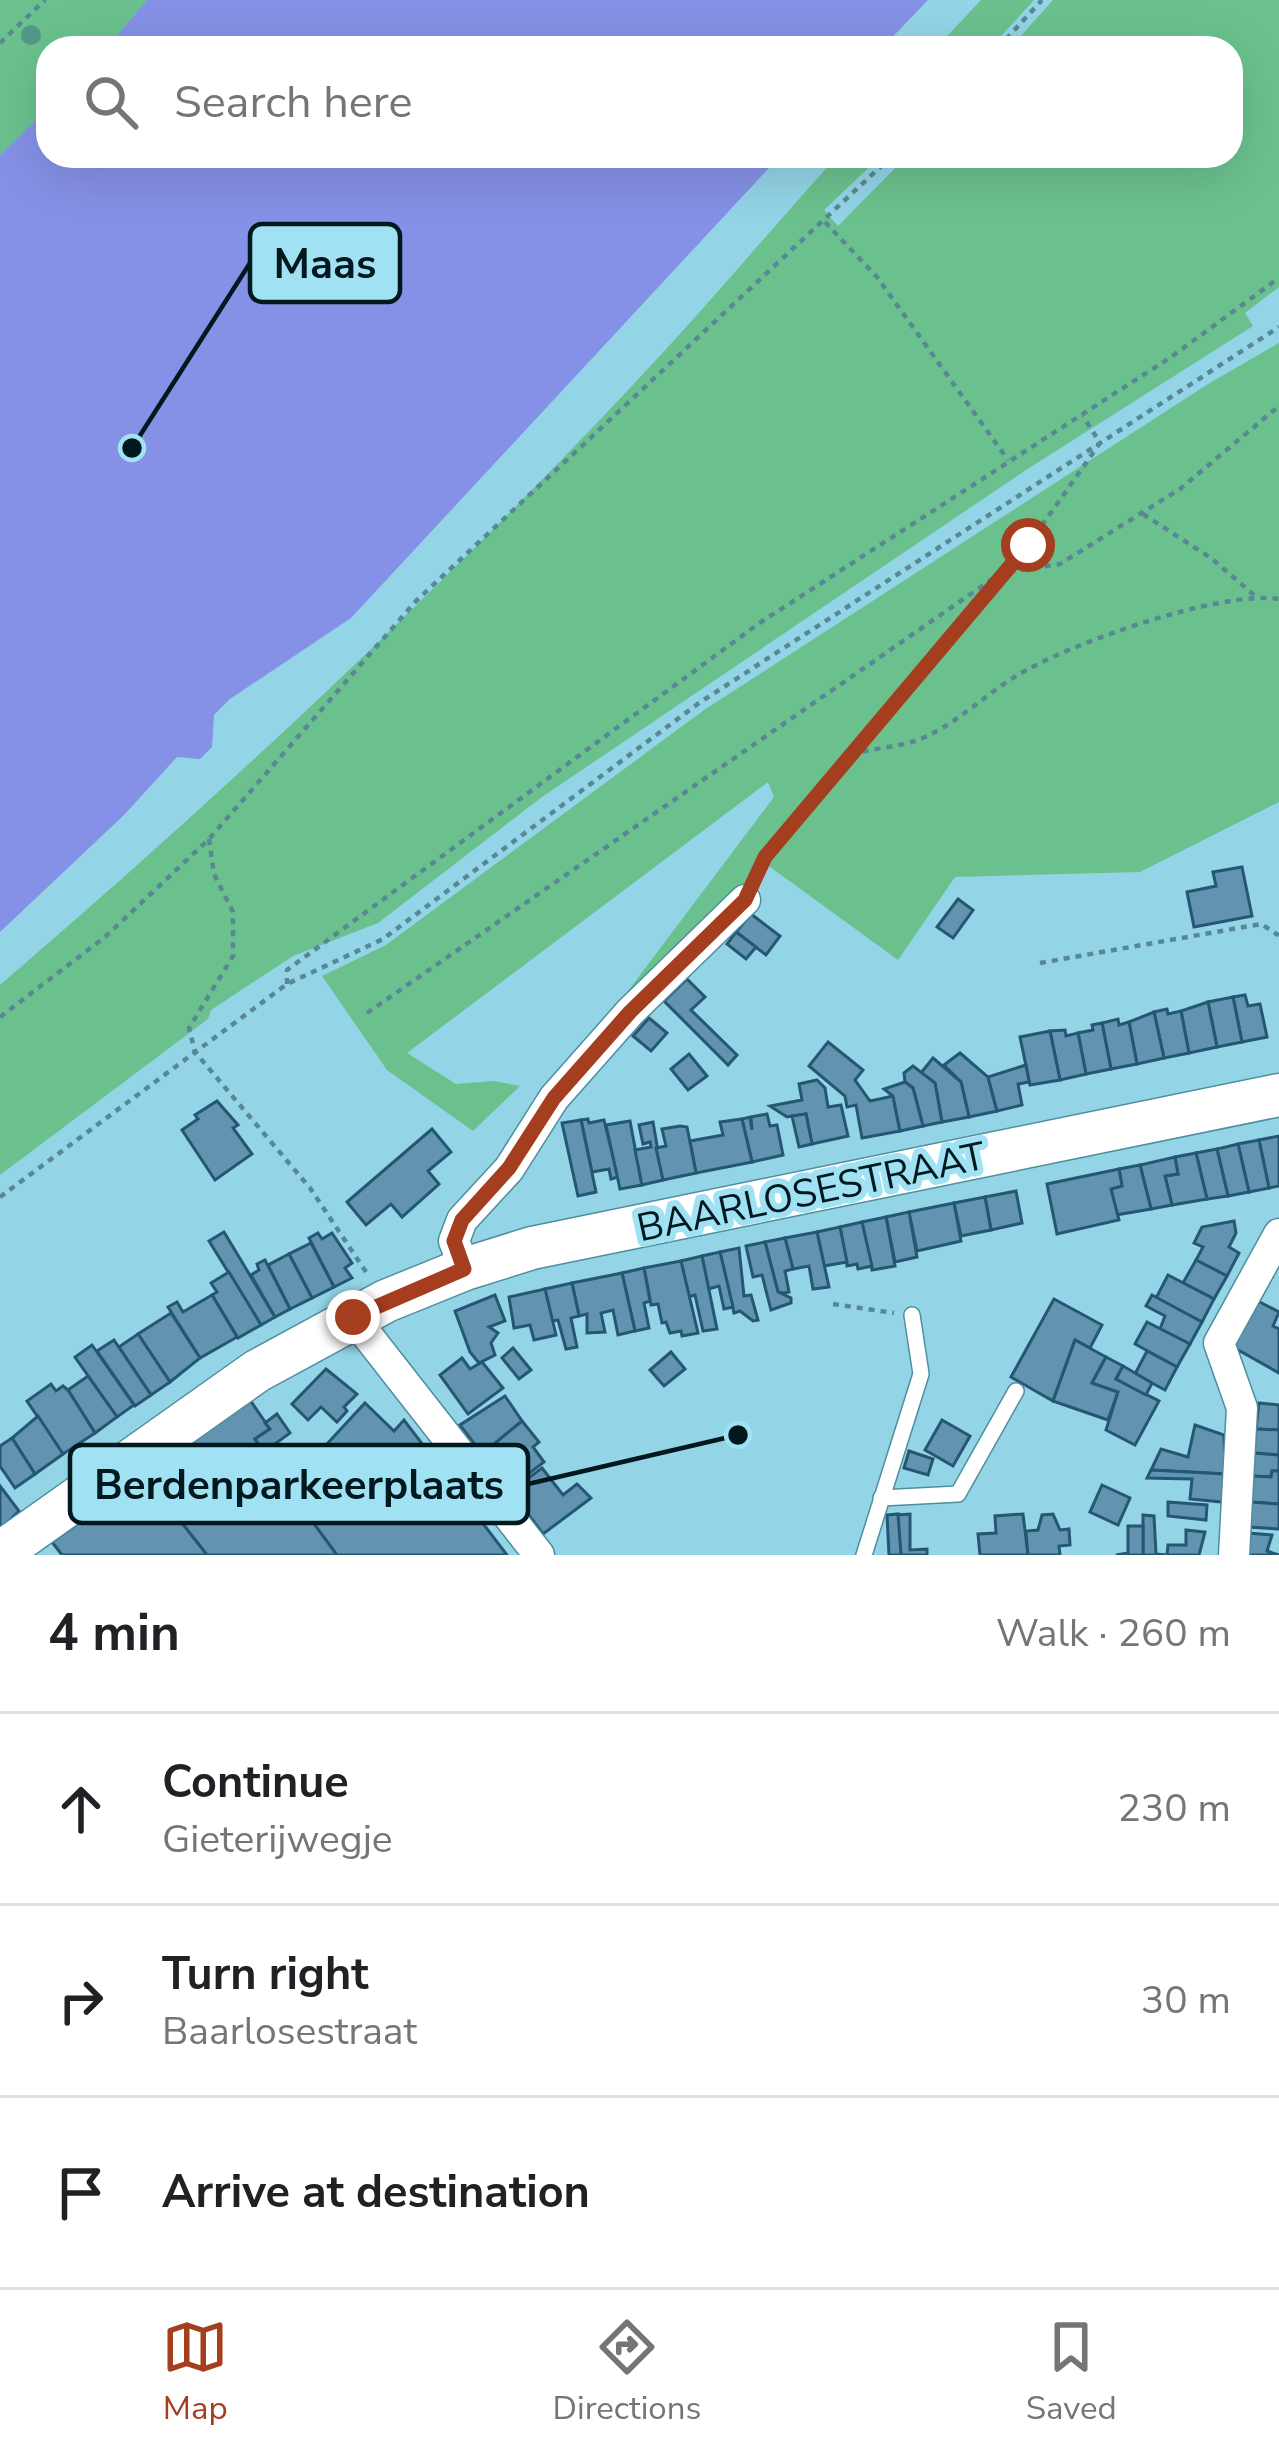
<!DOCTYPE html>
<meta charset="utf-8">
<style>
:root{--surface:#fff;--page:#f2f2f2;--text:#202124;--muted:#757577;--line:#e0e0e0;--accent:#a53d1f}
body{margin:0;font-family:"Nunito Sans",sans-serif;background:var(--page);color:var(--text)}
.stop{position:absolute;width:36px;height:36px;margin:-27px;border:9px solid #a53d1f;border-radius:50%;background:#fff}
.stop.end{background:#a53d1f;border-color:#fff;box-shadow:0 3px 12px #0008}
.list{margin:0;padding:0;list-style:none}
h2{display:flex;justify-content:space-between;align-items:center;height:156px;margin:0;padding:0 48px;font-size:51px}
h2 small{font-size:39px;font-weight:400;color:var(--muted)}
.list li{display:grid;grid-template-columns:78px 1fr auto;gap:36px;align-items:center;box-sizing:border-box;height:192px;padding:0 48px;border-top:3px solid var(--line)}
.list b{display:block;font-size:45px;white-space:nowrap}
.list p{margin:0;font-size:39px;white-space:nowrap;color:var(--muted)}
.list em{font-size:39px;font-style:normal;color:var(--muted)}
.icon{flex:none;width:66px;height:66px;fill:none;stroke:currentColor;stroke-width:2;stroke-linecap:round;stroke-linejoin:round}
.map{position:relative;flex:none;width:1279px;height:1555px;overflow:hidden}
.search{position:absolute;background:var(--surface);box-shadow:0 12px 48px #0002;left:36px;right:36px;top:36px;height:132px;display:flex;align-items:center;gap:30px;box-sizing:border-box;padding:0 42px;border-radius:36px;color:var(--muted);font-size:45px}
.sheet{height:732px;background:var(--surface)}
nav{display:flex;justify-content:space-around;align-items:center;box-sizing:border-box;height:168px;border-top:3px solid var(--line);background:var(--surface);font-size:33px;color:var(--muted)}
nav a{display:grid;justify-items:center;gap:6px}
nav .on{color:var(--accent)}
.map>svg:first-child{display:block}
</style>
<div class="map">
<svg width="1279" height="1555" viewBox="0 0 1279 1555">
<rect width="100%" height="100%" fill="#93d4e6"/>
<!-- green -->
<g fill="#6bc18e">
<path d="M0,0H147L106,48H48V108L0,155Z"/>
<path d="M981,0H1034L990,48H936Z"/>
<path d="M1053,0H1279V287L1245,313L1253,326L1026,470L542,797L378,923L293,956L211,1010L208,1019L0,1175V985C218,798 433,597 630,388C701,313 768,233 837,156H881L824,210L838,226L907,156H1231V48H1010Z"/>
<path d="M1279,343V802L1140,872L955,877L898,960L758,858L739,899L555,1088L774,797L768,782L407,1053L456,1084L494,1081L520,1086L473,1131L387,1070L322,976L386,945L704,710L1208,384Z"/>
</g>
<!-- water -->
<g fill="#8591e6">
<path d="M147,0H928L882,48H106Z"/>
<path d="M48,108V156H780L351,618L230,699L214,715L212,747L200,759L177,757L124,815L0,932V155Z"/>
</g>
<!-- building -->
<g fill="#6294b2" stroke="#255672" stroke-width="3">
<path d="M1242,867L1252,916L1194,927L1187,892L1216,886L1213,872Z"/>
<path d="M958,899L973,910L953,938L937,927Z"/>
<path d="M751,914L780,936L766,955L736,932Z"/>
<path d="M736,932L756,947L746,959L727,944Z"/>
<path d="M687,979L705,997L691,1010L737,1055L728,1065L664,1001Z"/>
<path d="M1245,995L1248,1006L1260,1004L1267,1037L1242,1042L1233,997Z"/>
<path d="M1233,997L1242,1042L1217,1047L1208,1002Z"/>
<path d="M1208,1002L1217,1047L1189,1053L1181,1011Z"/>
<path d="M1167,1009L1168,1014L1181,1011L1189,1053L1164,1058L1154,1012Z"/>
<path d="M1154,1012L1164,1058L1137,1064L1129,1022Z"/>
<path d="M649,1018L667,1033L651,1051L633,1036Z"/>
<path d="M1118,1019L1119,1025L1129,1022L1137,1064L1111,1069L1102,1023Z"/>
<path d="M1102,1023L1111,1069L1086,1074L1078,1033L1093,1030L1092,1025Z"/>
<path d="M1065,1030L1066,1036L1078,1033L1086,1074L1060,1080L1050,1031Z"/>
<path d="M1050,1031L1060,1080L1030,1085L1020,1037Z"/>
<path d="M828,1042L863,1070L855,1080L870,1101L893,1096L900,1131L862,1138L856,1105L847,1107L845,1096L809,1066Z"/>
<path d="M960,1053L988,1077L997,1111L969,1117L961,1082L944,1065Z"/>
<path d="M689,1054L707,1076L688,1090L671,1069Z"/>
<path d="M933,1058L961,1082L969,1117L942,1122L935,1083L921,1073Z"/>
<path d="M1026,1065L1029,1082L1018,1084L1022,1105L997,1111L988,1077Z"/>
<path d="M913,1066L935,1083L942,1122L923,1126L913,1088L905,1082L904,1073Z"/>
<path d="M817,1080L825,1088L828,1107L841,1105L848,1136L812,1144L806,1114L787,1117L770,1106L802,1100L799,1084Z"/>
<path d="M905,1082L913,1088L923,1126L900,1131L893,1096L884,1089Z"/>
<path d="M217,1101L238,1125L233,1128L252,1154L215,1180L182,1130L198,1119L195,1115Z"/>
<path d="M767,1114L770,1126L777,1125L783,1155L752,1162L742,1119L750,1117L752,1130L751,1117Z"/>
<path d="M806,1114L812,1144L799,1147L792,1116Z"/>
<path d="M588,1119L589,1123L604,1120L618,1177L611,1179L609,1169L592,1172L581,1120Z"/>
<path d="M742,1119L752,1162L696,1173L690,1141L723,1135L720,1122Z"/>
<path d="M581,1120L596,1192L578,1196L562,1123Z"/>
<path d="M630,1121L642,1185L620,1189L606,1125Z"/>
<path d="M653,1122L663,1180L642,1185L635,1150L651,1147L650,1142L643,1144L639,1125Z"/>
<path d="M680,1126L687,1127L696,1173L663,1180L656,1148L666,1146L662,1129Z"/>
<path d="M432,1129L451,1152L428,1171L439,1184L402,1217L391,1204L366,1225L347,1202Z"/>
<path d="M1279,1136V1186L1269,1188L1259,1140Z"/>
<path d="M1259,1140L1269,1188L1249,1192L1238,1144Z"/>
<path d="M1238,1144L1249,1192L1228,1196L1217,1149Z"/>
<path d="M1217,1149L1228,1196L1207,1199L1196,1153Z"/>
<path d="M1196,1153L1207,1199L1172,1205L1165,1176L1178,1174L1175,1157Z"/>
<path d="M1175,1157L1178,1174L1165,1176L1172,1205L1151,1209L1140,1165Z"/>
<path d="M1140,1165L1151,1209L1116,1215L1111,1189L1122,1186L1119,1169Z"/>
<path d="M1119,1169L1122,1186L1111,1189L1119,1220L1057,1234L1047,1184Z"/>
<path d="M1016,1191L1022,1223L991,1230L985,1197Z"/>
<path d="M985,1197L991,1230L961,1236L954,1203Z"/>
<path d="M954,1203L961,1241L917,1251L909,1212Z"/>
<path d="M909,1212L917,1257L895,1262L886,1217Z"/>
<path d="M886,1217L895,1266L872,1270L862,1222Z"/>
<path d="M1234,1221L1236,1233L1229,1247L1239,1253L1227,1276L1196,1260L1203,1247L1194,1243L1202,1227Z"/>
<path d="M862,1222L872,1266L858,1269L857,1264L847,1266L840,1227Z"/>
<path d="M840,1227L847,1262L824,1266L817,1232Z"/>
<path d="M224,1232L275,1317L261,1325L209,1241Z"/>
<path d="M817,1232L829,1287L813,1289L809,1266L793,1269L785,1238Z"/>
<path d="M318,1233L322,1239L332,1233L352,1263L345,1268L352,1278L334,1287L309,1238Z"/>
<path d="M785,1238L793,1269L785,1271L789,1292L784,1293L778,1292L765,1242Z"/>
<path d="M765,1242L778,1292L791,1298V1303L771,1310L762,1275L753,1277L746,1246Z"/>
<path d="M311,1243L334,1287L312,1298L289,1254Z"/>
<path d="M739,1248L744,1296L751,1295L758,1320L753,1321L740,1311L734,1313L720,1252Z"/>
<path d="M720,1252L733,1307L724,1309L719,1286L708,1289L702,1256Z"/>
<path d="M289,1254L312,1298L290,1309L268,1265Z"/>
<path d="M702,1256L717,1329L703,1331L695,1295L688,1297L681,1261Z"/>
<path d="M265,1260L290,1309L275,1317L251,1275L259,1270L257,1264Z"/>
<path d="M1196,1260L1227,1276L1214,1299L1183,1283Z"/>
<path d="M681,1261L698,1333L682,1336L681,1331L670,1333L666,1322L662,1323L658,1304L651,1305L644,1268Z"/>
<path d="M644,1268L650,1301L644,1303L649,1328L635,1331L622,1273Z"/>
<path d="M229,1272L261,1325L238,1338L212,1295L217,1292L211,1283Z"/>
<path d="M622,1273L635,1331L618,1335L613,1310L601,1313L605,1332L587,1333V1314L579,1316L572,1283Z"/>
<path d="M1168,1275L1214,1299L1202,1322L1156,1298Z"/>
<path d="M572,1283L579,1316L571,1318L577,1347L566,1349L558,1320L552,1321L545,1289Z"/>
<path d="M545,1289L556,1335L534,1340L530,1325L514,1328L509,1297Z"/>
<path d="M212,1295L237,1337L200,1358L168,1307L177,1302L183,1312Z"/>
<path d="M495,1295L505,1321L489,1327L498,1333L491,1343L495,1355L479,1363L470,1352L455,1311Z"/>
<path d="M1152,1295L1202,1322L1190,1344L1160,1329L1165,1316L1146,1306Z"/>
<path d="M1054,1299L1102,1325L1090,1348L1075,1340L1053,1401L1011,1377Z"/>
<path d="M1256,1300L1279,1312L1273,1326L1279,1329V1373L1231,1346Z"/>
<path d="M171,1313L200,1358L170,1382L138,1334Z"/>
<path d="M1147,1322L1190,1344L1177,1367L1135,1344Z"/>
<path d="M138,1334L170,1382L151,1395L119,1347Z"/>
<path d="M114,1340L151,1395L135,1406L97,1351Z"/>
<path d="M1075,1340L1106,1357L1092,1383L1118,1392L1108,1420L1053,1401Z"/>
<path d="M92,1345L134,1405L117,1417L75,1357Z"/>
<path d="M513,1348L531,1370L519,1379L502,1358Z"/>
<path d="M1147,1351L1177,1367L1165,1390L1135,1374Z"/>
<path d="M671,1352L685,1369L664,1386L650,1370Z"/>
<path d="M1106,1357L1123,1366L1116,1379L1159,1401L1135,1445L1106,1430L1118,1392L1092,1383Z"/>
<path d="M462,1358L470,1369L482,1362L503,1388L468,1414L440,1375Z"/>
<path d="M1123,1366L1152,1383L1146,1395L1116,1379Z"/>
<path d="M326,1369L357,1394L344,1407L347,1411L337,1422L321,1407L308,1420L292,1404Z"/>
<path d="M88,1376L117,1417L95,1433L68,1390Z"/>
<path d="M51,1384L56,1391L63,1386L68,1390L95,1433L63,1454L27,1401Z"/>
<path d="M505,1396L522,1421L482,1454L460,1425Z"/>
<path d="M250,1400L270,1429L255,1439L337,1555H207L145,1476Z"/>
<path d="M365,1403L394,1431L404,1420L507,1555H337L287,1487Z"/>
<path d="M1259,1403L1279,1405V1430L1256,1429Z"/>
<path d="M277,1414L290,1433L264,1452L255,1439L270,1429L265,1423Z"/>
<path d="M38,1416L63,1454L35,1474L12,1438Z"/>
<path d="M942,1420L970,1436L953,1466L925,1450Z"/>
<path d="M522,1421L539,1442L533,1447L544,1462L509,1489L482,1454Z"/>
<path d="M1195,1425L1224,1435L1225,1474L1151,1470L1161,1449L1188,1457Z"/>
<path d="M1256,1429L1279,1430V1455L1254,1453Z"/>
<path d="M12,1438L35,1474L15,1488L0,1466V1446Z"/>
<path d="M909,1451L933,1459L928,1475L904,1468Z"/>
<path d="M1254,1453L1279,1455V1471H1272L1271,1477L1252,1476Z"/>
<path d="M542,1468L563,1495L577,1484L591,1498L543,1534L511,1491Z"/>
<path d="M1151,1470L1225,1474L1222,1502L1190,1499L1192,1479L1147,1478Z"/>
<path d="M1272,1471H1279V1504L1250,1502L1252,1476L1271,1477Z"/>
<path d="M145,1476L207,1555H62L52,1542Z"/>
<path d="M1102,1485L1130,1498L1118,1525L1090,1512Z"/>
<path d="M0,1486L19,1511L0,1530Z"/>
<path d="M1168,1502L1207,1505L1206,1520L1168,1516Z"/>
<path d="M1250,1502L1279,1504V1529L1249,1527Z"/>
<path d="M910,1514V1550L927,1549V1555H901L897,1515Z"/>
<path d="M1023,1514L1028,1555H980L978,1534L996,1533L995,1516Z"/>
<path d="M1053,1514L1060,1530L1069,1529L1070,1545L1059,1546L1060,1555H1028L1026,1531L1038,1530L1042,1515Z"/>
<path d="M887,1515L898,1514L901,1555H889Z"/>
<path d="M1143,1515L1154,1516L1156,1554L1167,1555H1143Z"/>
<path d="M1128,1526H1143V1555H1116L1128,1553Z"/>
<path d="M1186,1530L1205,1532L1199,1555H1167L1168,1545H1186Z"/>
<path d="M1248,1533L1272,1535L1267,1551L1279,1555H1246Z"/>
</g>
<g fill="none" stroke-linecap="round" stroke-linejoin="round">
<defs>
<g id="lane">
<path d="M881,1498L958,1494L1016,1391"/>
<path d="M864,1555L921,1374L912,1315"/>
</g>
<g id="street">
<path d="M465,1269L454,1241L462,1220L509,1169L554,1098L630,1012L745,900"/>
<path d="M353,1317L539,1555"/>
<path d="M1234,1555L1242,1408L1219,1343L1279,1234"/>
</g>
<path id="secondary" d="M0,1553L257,1371L386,1301L465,1269L532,1248L1279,1095"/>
</defs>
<!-- lane casing -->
<use href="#lane" stroke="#4e8e9e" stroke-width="18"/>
<!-- street casing -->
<use href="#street" stroke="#4e8e9e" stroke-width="33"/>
<!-- secondary casing -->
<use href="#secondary" stroke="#4e8e9e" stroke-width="45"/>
<!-- path -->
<g stroke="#588895" stroke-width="4.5" stroke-dasharray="6 6" stroke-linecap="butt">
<path d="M0,43L45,0"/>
<path d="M998,48L1042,0"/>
<path d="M825,222L877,277L1008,460"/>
<path d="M1143,514L1211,558L1254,595"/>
<path d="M1003,571L1028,545L1100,443L1083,416"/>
<path d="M851,754C872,749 895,747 915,741C952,728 982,697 1016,676C1068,644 1220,590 1279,599"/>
<path d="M209,839L214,874L233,912V956L189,1028L195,1052L310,1188L366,1272"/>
<path d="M758,873L765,857L996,579"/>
<path d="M1040,963L1261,924L1278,935L1279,941"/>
<path d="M287,984V970L761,622L1171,357L1279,278"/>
<path d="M367,1013L1001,573L1060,564L1180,489L1279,406"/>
<path d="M0,1017L105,937L209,839L416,601L892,156"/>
<path d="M0,1197L287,984L383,939L699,703L1279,327"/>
<path d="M833,1304L894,1313"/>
</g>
<!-- lane -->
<use href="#lane" stroke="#fff" stroke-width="15"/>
<!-- street -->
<use href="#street" stroke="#fff" stroke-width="30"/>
<!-- secondary -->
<use href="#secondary" stroke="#fff" stroke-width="42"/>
</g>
<!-- trees -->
<circle fill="#53988b" cx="31" cy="35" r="10"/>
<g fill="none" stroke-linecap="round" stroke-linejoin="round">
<!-- route -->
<path stroke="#a53d1f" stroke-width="15" d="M353,1317L464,1269L454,1241L462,1220L509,1168L554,1098L630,1012L745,900L765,857L1028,545"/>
</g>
<g text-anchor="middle" stroke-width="12" stroke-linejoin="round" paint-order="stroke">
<!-- street labels -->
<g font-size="39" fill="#00181e" stroke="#a0e2f3">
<text transform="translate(811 1191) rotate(-12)" y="14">BAARLOSESTRAAT</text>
</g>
</g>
<!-- callouts -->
<path fill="none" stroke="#00181e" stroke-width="4.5" d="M132 448L250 263M738 1435L528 1484"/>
<g fill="#00181e" stroke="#a0e2f3" stroke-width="4.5">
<circle cx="132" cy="448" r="12"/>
<circle cx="738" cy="1435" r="12"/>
</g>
<g fill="#a0e2f3" stroke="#00181e" stroke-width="4.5">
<rect x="250" y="224" width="150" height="78" rx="12"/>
<rect x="70" y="1445" width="458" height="78" rx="12"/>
</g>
<g font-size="42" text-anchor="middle" font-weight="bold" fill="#00181e">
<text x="325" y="278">Maas</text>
<text x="299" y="1499">Berdenparkeerplaats</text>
</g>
</svg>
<div class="stop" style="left:1028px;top:545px"></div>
<div class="stop end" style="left:353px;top:1317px"></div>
<div class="search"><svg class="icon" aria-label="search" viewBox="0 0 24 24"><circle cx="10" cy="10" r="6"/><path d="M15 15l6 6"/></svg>Search here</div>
</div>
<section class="sheet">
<h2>4 min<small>Walk · 260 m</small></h2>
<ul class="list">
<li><svg class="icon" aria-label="ahead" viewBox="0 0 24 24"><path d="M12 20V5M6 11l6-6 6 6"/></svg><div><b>Continue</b><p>Gieterijwegje</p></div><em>230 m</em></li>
<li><svg class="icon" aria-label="right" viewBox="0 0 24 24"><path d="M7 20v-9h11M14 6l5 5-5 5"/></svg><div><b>Turn right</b><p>Baarlosestraat</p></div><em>30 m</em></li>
<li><svg class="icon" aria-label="arrive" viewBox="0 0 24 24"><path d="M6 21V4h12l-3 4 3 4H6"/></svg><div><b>Arrive at destination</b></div></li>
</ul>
</section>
<nav>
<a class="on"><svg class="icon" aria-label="map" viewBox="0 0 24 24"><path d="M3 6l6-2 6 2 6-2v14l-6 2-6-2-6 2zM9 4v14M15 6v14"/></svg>Map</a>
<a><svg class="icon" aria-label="directions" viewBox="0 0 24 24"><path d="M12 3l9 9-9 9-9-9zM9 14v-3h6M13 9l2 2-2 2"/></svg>Directions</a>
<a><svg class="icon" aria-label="saved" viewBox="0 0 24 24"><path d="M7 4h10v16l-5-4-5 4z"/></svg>Saved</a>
</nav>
